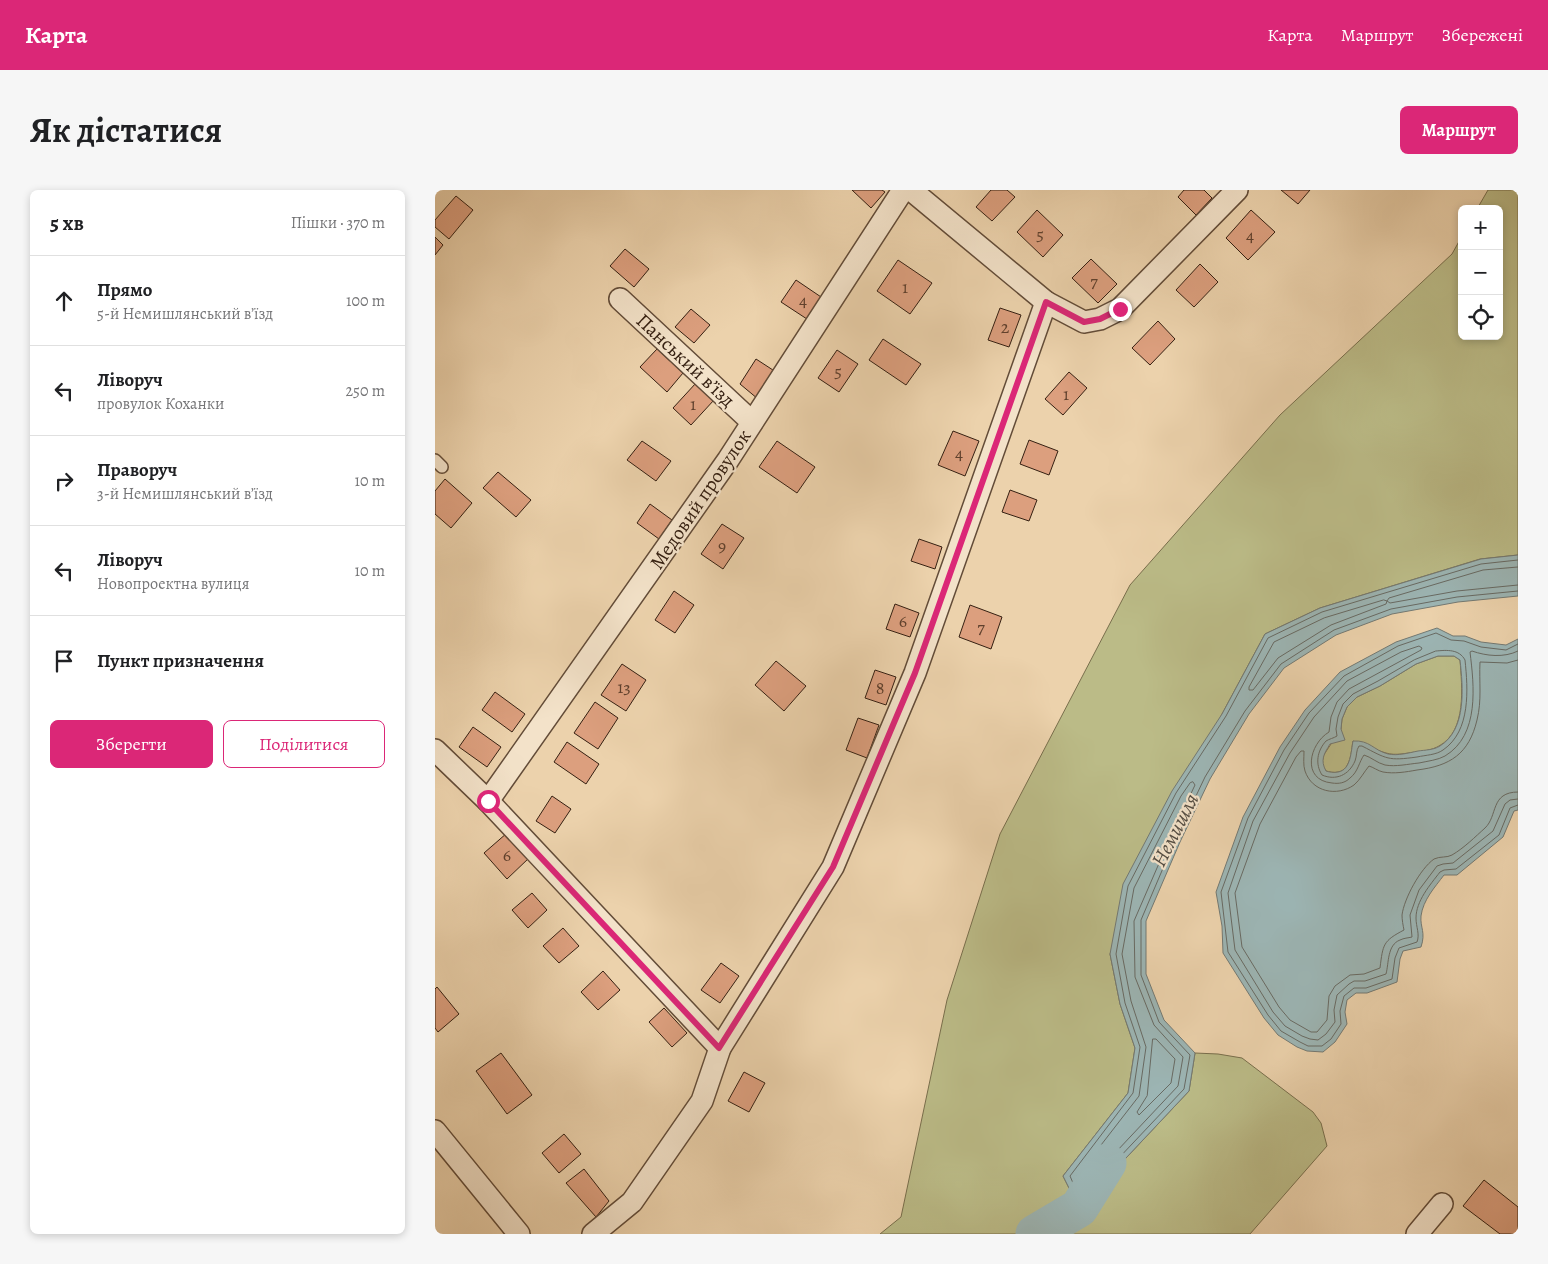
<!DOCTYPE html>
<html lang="uk">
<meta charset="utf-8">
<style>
:root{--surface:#fff;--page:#f6f6f6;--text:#202124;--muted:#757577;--line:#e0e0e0;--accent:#db2777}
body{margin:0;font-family:Alegreya,serif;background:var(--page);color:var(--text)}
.controls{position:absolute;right:15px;top:15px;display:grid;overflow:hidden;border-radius:8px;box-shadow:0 2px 8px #0003}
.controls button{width:45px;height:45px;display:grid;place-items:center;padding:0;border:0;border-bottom:1px solid var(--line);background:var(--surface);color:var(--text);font:25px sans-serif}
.stop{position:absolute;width:15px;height:15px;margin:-11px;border:4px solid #db2777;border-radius:50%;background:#fff}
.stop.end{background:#db2777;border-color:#fff;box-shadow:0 1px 5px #0008}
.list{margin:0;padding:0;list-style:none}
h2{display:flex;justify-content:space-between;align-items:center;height:65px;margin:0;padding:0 20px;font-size:21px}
h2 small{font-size:16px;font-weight:400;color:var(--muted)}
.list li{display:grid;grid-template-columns:32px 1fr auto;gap:15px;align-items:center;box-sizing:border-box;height:90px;padding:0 20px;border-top:1px solid var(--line)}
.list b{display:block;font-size:19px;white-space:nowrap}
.list p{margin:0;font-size:16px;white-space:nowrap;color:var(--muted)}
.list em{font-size:16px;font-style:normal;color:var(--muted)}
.actions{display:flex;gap:10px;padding:15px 20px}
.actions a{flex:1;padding:11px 0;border:1px solid var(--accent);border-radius:8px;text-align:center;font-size:18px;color:var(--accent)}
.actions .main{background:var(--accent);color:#fff}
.icon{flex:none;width:28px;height:28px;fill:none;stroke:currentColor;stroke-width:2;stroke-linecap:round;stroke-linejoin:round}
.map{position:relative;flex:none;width:1083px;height:1044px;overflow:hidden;border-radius:8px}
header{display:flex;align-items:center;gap:30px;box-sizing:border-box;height:70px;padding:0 25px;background:var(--accent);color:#fff}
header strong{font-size:24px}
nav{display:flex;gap:28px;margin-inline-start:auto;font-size:18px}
.intro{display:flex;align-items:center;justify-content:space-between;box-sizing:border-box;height:120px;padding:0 30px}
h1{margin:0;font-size:35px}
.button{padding:12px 22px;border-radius:8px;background:var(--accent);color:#fff;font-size:18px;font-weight:700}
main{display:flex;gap:30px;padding:0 30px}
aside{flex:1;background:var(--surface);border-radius:8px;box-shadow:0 2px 8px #0003}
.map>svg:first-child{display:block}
</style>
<header>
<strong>Карта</strong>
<nav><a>Карта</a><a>Маршрут</a><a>Збережені</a></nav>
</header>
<div class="intro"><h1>Як дістатися</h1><a class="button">Маршрут</a></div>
<main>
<aside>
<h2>5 хв<small>Пішки · 370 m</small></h2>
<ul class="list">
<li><svg class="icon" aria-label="ahead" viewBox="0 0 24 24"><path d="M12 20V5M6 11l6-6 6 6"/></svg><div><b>Прямо</b><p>5-й Немишлянський в’їзд</p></div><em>100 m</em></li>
<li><svg class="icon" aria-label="left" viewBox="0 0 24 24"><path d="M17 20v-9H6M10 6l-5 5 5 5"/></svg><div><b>Ліворуч</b><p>провулок Коханки</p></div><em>250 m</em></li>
<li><svg class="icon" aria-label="right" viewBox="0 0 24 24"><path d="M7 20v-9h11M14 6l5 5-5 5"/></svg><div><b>Праворуч</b><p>3-й Немишлянський в’їзд</p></div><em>10 m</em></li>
<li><svg class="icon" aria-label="left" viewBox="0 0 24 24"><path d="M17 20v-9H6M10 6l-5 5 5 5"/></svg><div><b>Ліворуч</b><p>Новопроектна вулиця</p></div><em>10 m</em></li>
<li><svg class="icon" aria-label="arrive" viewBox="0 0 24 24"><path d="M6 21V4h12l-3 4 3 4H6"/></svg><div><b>Пункт призначення</b></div></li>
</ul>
<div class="actions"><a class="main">Зберегти</a><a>Поділитися</a></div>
</aside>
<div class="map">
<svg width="1083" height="1044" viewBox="0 0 1083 1044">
<rect width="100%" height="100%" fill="#ecd2ac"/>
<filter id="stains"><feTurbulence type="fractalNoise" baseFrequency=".004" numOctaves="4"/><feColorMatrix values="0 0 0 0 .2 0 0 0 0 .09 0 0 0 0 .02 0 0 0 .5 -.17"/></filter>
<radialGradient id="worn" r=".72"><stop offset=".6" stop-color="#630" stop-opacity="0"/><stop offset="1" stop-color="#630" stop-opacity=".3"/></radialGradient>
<!-- green -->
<g fill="#bbbb87" stroke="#786e4c">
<path d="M1053,0H1083V365L1045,369L885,418L830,444L787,524L675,764L685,814L700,858L693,903L628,986L644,1018L754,901L760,863L783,864L807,868L878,922L886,933L892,956L815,1044H445L466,1027L512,810L565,644L695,395L845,225L1017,64L1027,46V146H1064V19H1042Z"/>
<path d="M1003,466H1019L1025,470C1027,497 1032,541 1004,556C997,560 989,561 981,562C971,563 961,566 951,563C940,560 929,555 918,551C916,561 916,580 903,582C900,583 894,582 891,581L887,575L888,566L906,539L907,529L912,517L922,507L945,496L981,474Z"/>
</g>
<!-- water -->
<g fill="#9cb5b4" stroke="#737973" fill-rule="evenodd">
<path d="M1083,365V406L1023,412L957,424L901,445L849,478L814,524L775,589L745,652L711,731V784L729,830L760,863L754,901L644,1018L628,986L693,903L700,858L685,814L675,764L688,694L737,601L787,524L830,444L885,418L1046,369Z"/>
<path d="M1002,438L1018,446H1030L1046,452L1071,455L1083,449V620L1079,621L1068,647L1022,685H1009C1000,697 988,710 986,726C985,738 991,742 986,757L968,761L965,769L962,792L932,803H921L912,810L910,822L912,834L900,852L888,862L872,861L862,857L843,845L829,828L788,763L787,736L781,702L808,627L845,557L870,520L905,482L961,452ZM1003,466H1019L1025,470C1028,497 1032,539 1005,556C999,560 990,560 983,561C973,563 963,566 953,564C938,560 935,550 918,551C916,561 916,580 903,582C899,583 894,582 891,581C885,570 889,564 895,554L910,550L906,539L907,529L912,517L922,507L945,496L981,474Z"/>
</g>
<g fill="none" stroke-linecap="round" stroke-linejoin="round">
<!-- shore -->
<g stroke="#686a63" stroke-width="1">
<path d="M1083,370L1046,374L887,422L833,448L791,526L741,603L693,696L681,764L690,813L705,857L698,903L635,986L644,1007H647L749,899L755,865L724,832L706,785V730L740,650L770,587L810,521L846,474L899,440L956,419L1022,407L1083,401"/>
<path d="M1083,377L1048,380L954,408L952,411L955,413L1022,401L1083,395"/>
<path d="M949,410L952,411L951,414L896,435L843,468L818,500H814V497L839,452L889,428Z"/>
<path d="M1083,454L1071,460L1046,457L1029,451L1016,450L1001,443L963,456L909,486L874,523L849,560L813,628L786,702L793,762L833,825L846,841L865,852L873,856H887L896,849L906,834L905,821L909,806L919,798H931L957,789L960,768L964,758L982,752C985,744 981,737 981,728C981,711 995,695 1005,682L1009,680L1021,679L1064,645L1075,618L1083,615"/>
<path d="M1001,461C1012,460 1024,459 1030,470C1033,499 1036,541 1008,560C1001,565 991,565 982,567C953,571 952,569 927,556H924C921,560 922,566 920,571C914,585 901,591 887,585C880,574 882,561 891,551C894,549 899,548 902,546L901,539L903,527L908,514L918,504L943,491L979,470Z"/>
<path d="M1083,461C1069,468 1051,466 1037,461L1035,462C1039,495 1045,545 1010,566C1003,570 993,571 984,573C973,574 961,577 950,575C942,573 936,567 929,565C924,572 923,582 915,588C910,593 904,594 897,593C866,590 874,554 894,542L896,527L902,512L914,499L986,460L987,458L984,456L966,462L912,491L879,527L855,563L818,631L793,703L800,760L838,822L850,836L867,846L875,849L883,850L891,844L900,832L899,820L902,805L914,794L919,791H930L951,784C954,773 952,755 965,750C969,748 973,748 977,747L975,725L984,700L1002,676L1008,674L1018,673L1058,641L1070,614L1075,610L1083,609"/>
<path d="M1083,470L1072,473L1045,472C1044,492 1047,510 1042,530C1034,564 1015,576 982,580C971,582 959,584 948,582C943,581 938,577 934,576C929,582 925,590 919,595C902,607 877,602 870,581C868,575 869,568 869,561H866L861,567L825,634L800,703L807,757L844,817L855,830L876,842H882L892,830L894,806L900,796L915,785L929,784L945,778C948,754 948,751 969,740C968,735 967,730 967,725C969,709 985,679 999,669C1005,666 1012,668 1017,665C1029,658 1040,647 1050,638C1063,626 1055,602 1083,602"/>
<path d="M758,592L760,595L735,648L699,731L700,787L719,835L748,867L743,896L649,996L647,997L642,986L704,906L711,857L696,811L687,764L699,698L746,606L755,593Z"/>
<path d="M718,849H721L740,869L736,893L704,925L702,922L712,906Z"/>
</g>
<!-- river -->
<path stroke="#9cb5b4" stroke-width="39" d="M600,1044L644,1018L672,973"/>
</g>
<!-- building -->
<g fill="#dc9f7e" stroke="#352012">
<path d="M417,0H447L450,2L436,18Z"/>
<path d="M556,0H572L580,7L557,31L541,17Z"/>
<path d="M749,0H769L777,8L761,25L743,7Z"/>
<path d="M846,0H875L863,14Z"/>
<path d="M21,6L38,20L14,49L0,37V30Z"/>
<path d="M602,20L628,45L608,67L582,42Z"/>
<path d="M816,20L840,42L813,70L791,48Z"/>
<path d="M0,47L8,55L0,65Z"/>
<path d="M190,59L214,79L199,97L175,76Z"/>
<path d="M656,69L682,94L663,113L637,88Z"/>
<path d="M463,70L497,93L475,124L442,101Z"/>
<path d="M765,74L783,92L759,117L741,100Z"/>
<path d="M361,90L389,109L375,131L346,112Z"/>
<path d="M565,118L586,125L574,157L553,150Z"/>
<path d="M256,119L275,135L259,153L240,137Z"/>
<path d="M723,131L740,149L715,175L697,158Z"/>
<path d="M448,149L486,174L471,195L434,170Z"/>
<path d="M222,159L248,183L232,202L205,177Z"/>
<path d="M402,160L423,174L404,202L383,188Z"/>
<path d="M321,169L341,182L323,209L305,194Z"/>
<path d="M634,182L652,198L628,225L610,209Z"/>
<path d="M261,193L279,210L256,235L238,218Z"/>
<path d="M518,241L544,251L530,286L503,275Z"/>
<path d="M594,250L623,261L614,285L585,274Z"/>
<path d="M207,251L236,271L221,291L192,270Z"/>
<path d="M342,251L380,277L362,303L324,277Z"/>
<path d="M63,282L96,310L81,327L48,298Z"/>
<path d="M10,289L37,313L16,338L0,324V301Z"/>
<path d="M575,300L602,310L594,331L567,322Z"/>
<path d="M215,314L237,330L224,349L202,333Z"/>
<path d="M287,334L309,348L288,379L266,364Z"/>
<path d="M484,349L507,357L500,379L476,371Z"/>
<path d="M239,401L259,415L240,443L220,430Z"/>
<path d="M460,414L484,423L475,447L451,439Z"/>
<path d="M535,415L567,427L556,459L524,447Z"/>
<path d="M341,471L371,496L349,521L320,495Z"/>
<path d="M187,474L211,490L191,521L166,505Z"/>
<path d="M440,480L461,487L451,515L430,508Z"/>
<path d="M60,502L90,524L77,542L47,520Z"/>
<path d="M160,512L183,528L163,559L139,543Z"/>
<path d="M423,528L444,535L432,568L411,560Z"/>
<path d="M38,537L66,557L52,577L24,557Z"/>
<path d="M132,552L164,574L151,594L119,572Z"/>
<path d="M117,606L136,619L120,643L101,631Z"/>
<path d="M72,643L94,668L72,689L49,663Z"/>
<path d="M97,703L112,720L93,738L77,720Z"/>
<path d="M128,738L144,756L124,773L108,756Z"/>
<path d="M286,773L304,786L285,813L266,800Z"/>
<path d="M168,781L185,800L163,820L146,802Z"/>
<path d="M2,797L24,824L3,842L0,838V799Z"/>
<path d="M229,818L252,843L237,857L214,832Z"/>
<path d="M66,863L97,905L72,924L41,881Z"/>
<path d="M309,882L330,893L314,922L293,911Z"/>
<path d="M129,944L146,964L124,983L107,963Z"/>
<path d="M149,979L174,1011L161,1027L131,993Z"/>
<path d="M1049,990L1083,1017V1044H1065L1028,1016Z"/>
</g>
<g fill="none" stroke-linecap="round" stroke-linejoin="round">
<defs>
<path id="service" d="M0,270L7,277"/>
<g id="minor">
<path d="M476,0L611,112L649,132L665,129L685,119L802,0"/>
<path d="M185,109L317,232"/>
<path d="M0,560L53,611L285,858"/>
<path d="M53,611L293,270L468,0"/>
<path d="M0,941L84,1044"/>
<path d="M158,1044L197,1012L267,911L285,858L398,677L480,483L611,112"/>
<path d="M982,1044L1007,1014"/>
</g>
</defs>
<!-- service casing -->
<use href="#service" stroke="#634c38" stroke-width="14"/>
<!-- minor casing -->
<use href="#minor" stroke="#634c38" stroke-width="24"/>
<!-- service -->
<use href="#service" stroke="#f3e2c9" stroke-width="11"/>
<!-- minor -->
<use href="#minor" stroke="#f3e2c9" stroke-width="21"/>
</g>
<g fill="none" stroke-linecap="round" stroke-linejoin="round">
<!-- route -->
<path stroke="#db2777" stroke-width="6" d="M53,611L284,858L398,677L480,483L611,112L649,132L665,129L685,119"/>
</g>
<g text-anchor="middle" stroke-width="4.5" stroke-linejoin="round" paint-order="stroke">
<!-- number labels -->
<g font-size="18" fill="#5f402d">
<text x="605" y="50">5</text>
<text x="815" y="51">4</text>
<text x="659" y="97">7</text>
<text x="470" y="103">1</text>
<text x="368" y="116">4</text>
<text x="570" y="143">2</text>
<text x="403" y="187">5</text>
<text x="631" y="210">1</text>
<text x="258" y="220">1</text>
<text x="524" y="269">4</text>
<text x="287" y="362">9</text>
<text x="468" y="437">6</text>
<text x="546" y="443">7</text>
<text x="189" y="503">13</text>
<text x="445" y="504">8</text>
<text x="72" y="671">6</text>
</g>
<!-- street labels -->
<g font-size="20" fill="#352012" stroke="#f3e2c9">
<text transform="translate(251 170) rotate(43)" y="7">Панський в’їзд</text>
<text transform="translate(265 309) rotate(-56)" y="7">Медовий провулок</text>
</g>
<!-- water labels -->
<g font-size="21" font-style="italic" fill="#544d43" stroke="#f3e2c9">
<text transform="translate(740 640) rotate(-63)" y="7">Немишля</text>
</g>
</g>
<rect width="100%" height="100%" filter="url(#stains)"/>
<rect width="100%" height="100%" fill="url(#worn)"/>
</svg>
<div class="controls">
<button>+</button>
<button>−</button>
<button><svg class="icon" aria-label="locate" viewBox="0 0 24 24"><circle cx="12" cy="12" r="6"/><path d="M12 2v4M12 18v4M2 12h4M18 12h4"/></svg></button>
</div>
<div class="stop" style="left:53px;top:611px"></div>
<div class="stop end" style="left:685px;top:119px"></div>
</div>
</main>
